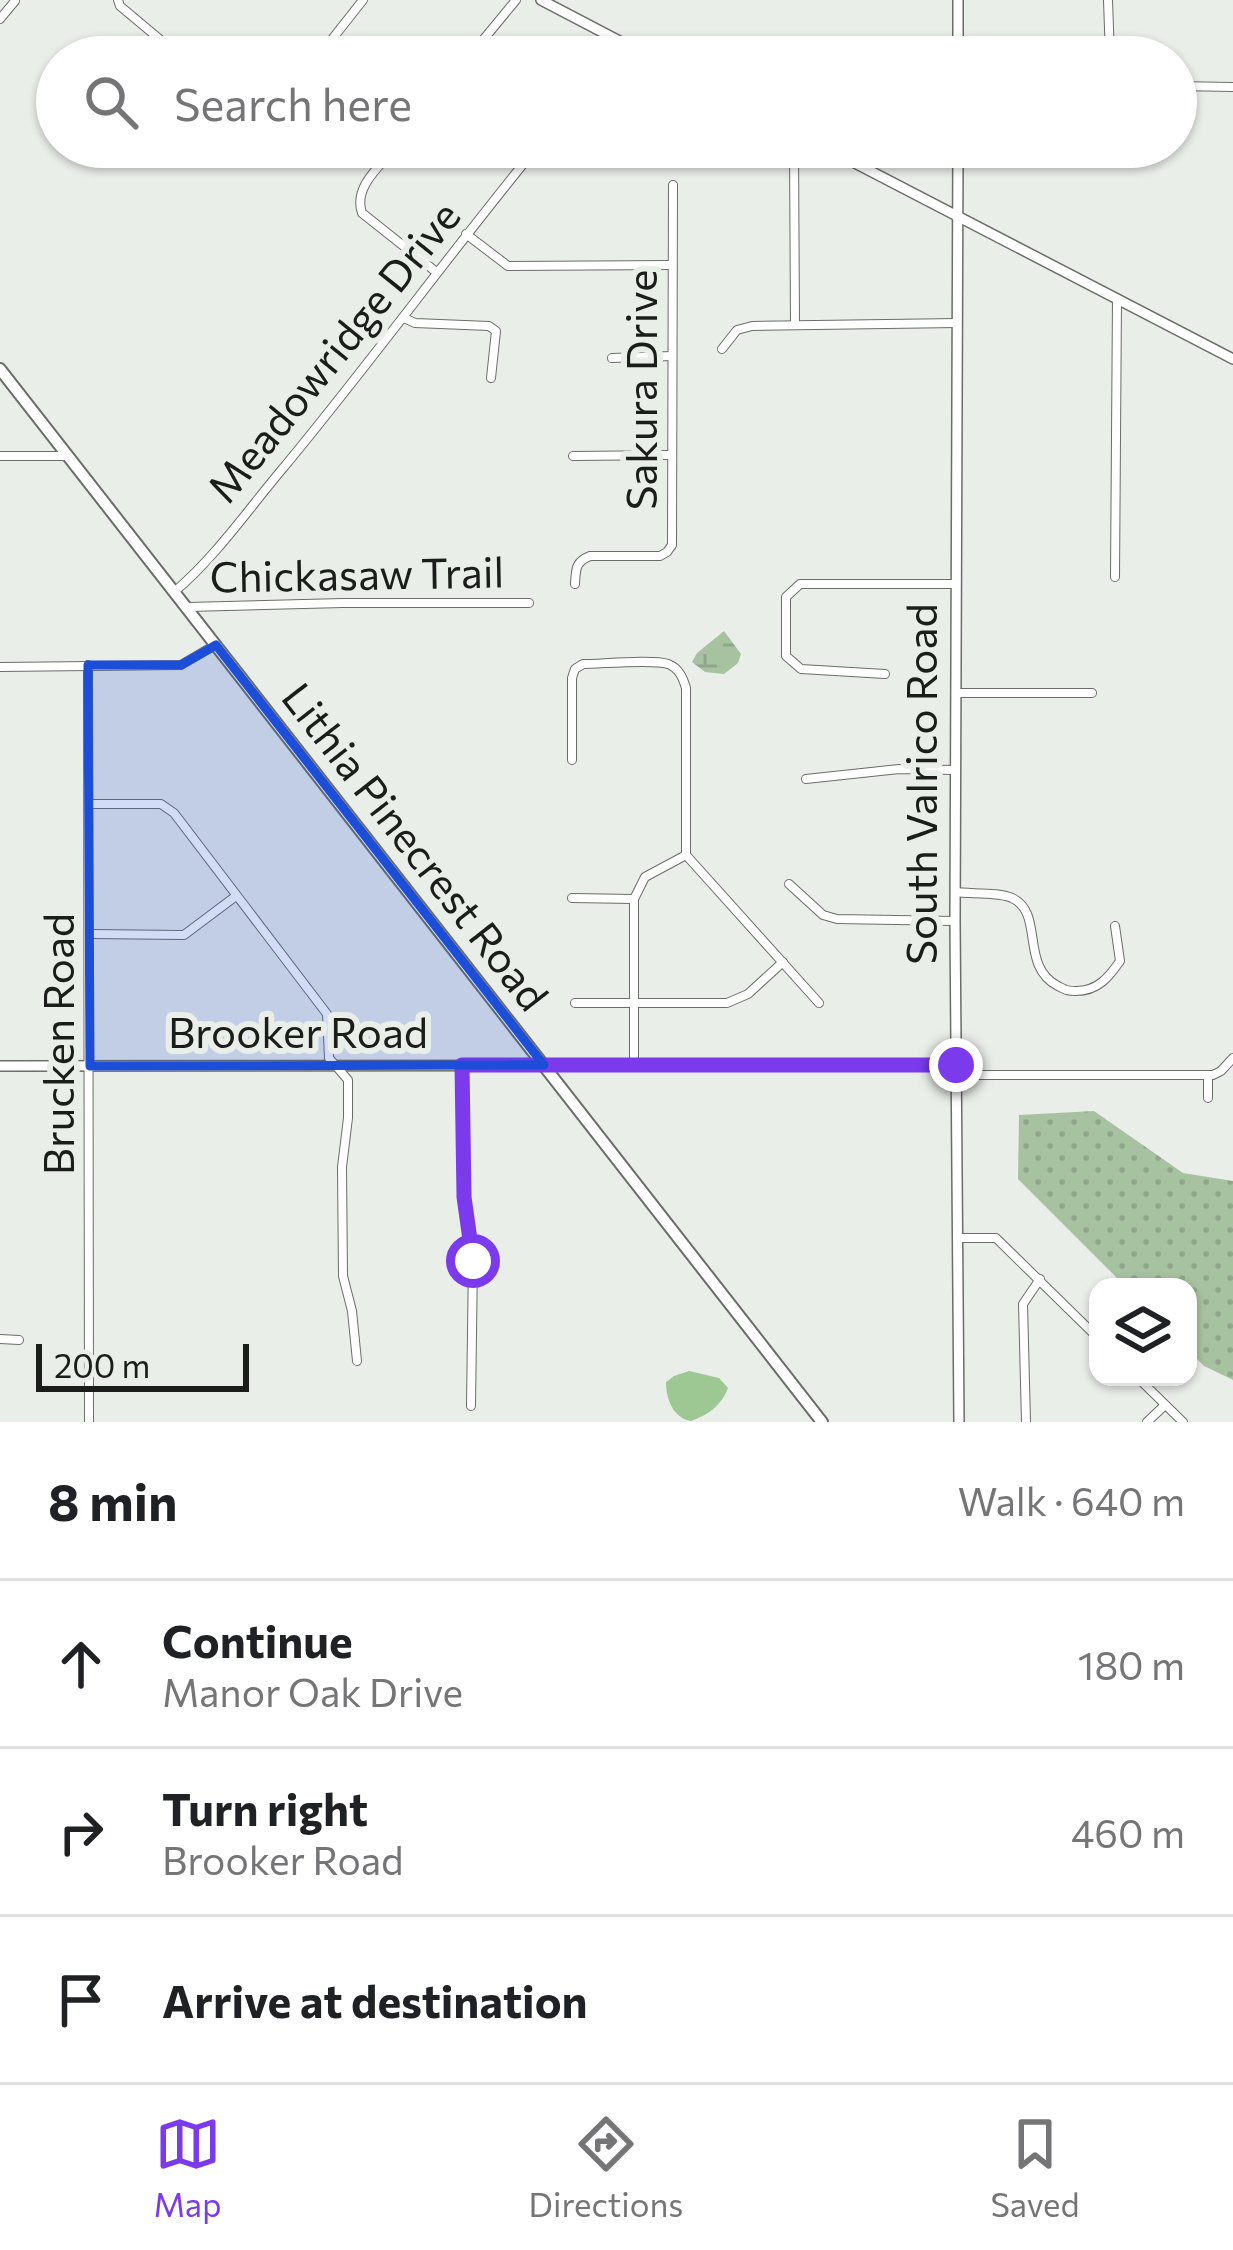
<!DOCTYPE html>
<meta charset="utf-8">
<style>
:root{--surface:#fff;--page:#f2f2f2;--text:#202124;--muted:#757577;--line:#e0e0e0;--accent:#7c3aed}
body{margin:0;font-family:Commissioner,sans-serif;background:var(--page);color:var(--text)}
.controls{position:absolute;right:36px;bottom:36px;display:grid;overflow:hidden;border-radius:24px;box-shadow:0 3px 9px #0004}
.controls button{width:108px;height:108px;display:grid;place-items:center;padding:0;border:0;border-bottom:3px solid var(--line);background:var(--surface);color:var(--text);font:60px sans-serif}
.scale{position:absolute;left:36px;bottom:30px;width:213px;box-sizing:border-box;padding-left:12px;border:6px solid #1b1d1b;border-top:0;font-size:33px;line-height:42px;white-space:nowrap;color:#1b1d1b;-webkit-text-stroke:9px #eaeee9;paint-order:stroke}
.stop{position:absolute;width:36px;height:36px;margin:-27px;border:9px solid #7c3aed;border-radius:50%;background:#fff}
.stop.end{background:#7c3aed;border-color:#fff;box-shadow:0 3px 12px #0008}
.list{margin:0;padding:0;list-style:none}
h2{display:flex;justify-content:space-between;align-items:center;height:156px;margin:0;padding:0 48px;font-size:51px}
h2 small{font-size:39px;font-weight:400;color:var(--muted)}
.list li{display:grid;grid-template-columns:78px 1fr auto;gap:36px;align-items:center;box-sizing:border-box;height:168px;padding:0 48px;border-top:3px solid var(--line)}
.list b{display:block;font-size:45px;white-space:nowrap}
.list p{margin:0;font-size:39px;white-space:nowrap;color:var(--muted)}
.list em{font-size:39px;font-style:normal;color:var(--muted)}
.icon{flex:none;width:66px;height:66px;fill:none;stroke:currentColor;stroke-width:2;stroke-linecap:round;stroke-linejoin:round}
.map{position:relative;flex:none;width:1233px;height:1422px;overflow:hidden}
.search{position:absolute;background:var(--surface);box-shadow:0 3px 9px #0004;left:36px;right:36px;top:36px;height:132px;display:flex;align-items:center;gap:30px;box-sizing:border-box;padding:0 42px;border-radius:66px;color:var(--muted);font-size:45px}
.sheet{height:660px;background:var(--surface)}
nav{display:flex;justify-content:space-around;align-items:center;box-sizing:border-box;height:168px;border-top:3px solid var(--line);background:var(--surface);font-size:33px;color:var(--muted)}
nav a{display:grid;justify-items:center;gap:6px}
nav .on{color:var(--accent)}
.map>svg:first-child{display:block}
</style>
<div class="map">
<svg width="1233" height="1422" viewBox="0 0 1233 1422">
<defs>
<pattern id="grass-dots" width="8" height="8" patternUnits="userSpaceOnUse" patternTransform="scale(3)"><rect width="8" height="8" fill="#a7c2a1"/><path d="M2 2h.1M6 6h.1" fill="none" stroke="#8fa68a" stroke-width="1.8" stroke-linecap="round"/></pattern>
<pattern id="wetland-marsh" width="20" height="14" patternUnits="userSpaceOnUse" patternTransform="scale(3)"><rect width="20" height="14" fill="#a7c2a1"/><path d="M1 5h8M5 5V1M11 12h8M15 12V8" fill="none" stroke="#8fa68a"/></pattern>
</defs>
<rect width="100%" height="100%" fill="#eaeee9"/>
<!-- grass -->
<path fill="url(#grass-dots)" d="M1094,1111L1183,1173L1233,1181V1380L1204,1366L1188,1350V1287H1126L1018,1179L1019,1115Z"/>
<!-- wetland -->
<path fill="url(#wetland-marsh)" d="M724,631L741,654L738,663L724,674L705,672L692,662L697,653Z"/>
<!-- water -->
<path fill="#9dc894" d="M689,1371L719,1378L728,1388C722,1405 708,1415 691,1421C673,1418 666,1399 666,1382L674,1376Z"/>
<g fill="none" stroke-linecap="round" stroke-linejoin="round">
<defs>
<g id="minor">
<path d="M118,0L120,6L181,57"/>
<path d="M1108,0L1110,57"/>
<path d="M0,19L15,1"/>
<path d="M318,57L363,0"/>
<path d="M469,57L516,0"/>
<path d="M610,57L620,41"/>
<path d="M1176,86L1233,87"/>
<path d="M396,147C380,166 353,187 362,213L435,271"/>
<path d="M794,147L795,324"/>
<path d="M466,234L508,266L672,265"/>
<path d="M404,318L415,323L489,326L496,331L491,378"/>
<path d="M722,349L737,330L752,326L957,323"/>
<path d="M612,358L672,356"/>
<path d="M0,456H68"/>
<path d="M573,456L672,455"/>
<path d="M1115,577L1117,299"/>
<path d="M575,584C576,569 575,562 590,556H660L667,552L672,545L673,185"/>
<path d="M174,592C215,558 250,507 284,467C371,362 451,252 537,147"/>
<path d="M188,607L343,603H529"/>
<path d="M88,665L89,1422"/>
<path d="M0,667L181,665L215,645"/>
<path d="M885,674L801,669L786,656V597L800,584H955"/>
<path d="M956,693H1092"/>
<path d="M572,760V678L575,669L583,664C601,664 653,659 668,664C679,668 683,678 686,688V855L819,1003"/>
<path d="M806,779L899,769L955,770"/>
<path d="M89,804H161L174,813L327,1014L329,1058L348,1080V1118L342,1167L343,1276L352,1311L357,1361"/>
<path d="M789,884L823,915L837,919L955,921"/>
<path d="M955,892C969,894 1001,892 1012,898C1045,913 1019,966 1058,986C1066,990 1067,991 1076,991C1098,991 1109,977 1120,961L1115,926"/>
<path d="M572,898L634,899"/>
<path d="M89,934L184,935L236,896"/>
<path d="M575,1003H727L748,994L783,962"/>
<path d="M462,1065L464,1197L473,1260L471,1406"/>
<path d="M634,1065V899L645,877L686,855"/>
<path d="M956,1075H1213L1221,1071L1233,1058"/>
<path d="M1208,1098V1075"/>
<path d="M957,1238H996L1098,1338"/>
<path d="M0,1339L19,1340"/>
<path d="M1137,1377L1183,1422"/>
<path d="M1026,1422L1023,1304L1040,1279"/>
<path d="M1147,1422L1165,1405"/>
</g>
<g id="tertiary">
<path d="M541,0L650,57"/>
<path d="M958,0V57"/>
<path d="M824,147L1233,359"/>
<path d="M958,147L955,921L959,1422"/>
<path d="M0,1066L956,1065"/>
</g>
<path id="secondary" d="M0,369L822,1422"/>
</defs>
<!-- minor casing -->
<use href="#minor" stroke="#6a6d69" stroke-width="10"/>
<!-- tertiary casing -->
<use href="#tertiary" stroke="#6a6d69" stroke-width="12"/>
<!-- secondary casing -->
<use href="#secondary" stroke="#6a6d69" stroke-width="14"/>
<!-- minor -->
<use href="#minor" stroke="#fff" stroke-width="8"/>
<!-- tertiary -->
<use href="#tertiary" stroke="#fff" stroke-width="9"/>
<!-- secondary -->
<use href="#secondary" stroke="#fff" stroke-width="10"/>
</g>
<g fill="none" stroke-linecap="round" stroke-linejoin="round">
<!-- route -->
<path stroke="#7c3aed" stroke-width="15" d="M473,1261L464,1197L462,1065H956"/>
</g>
<!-- marked area -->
<path fill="#1d4ed8" fill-opacity="0.2" stroke="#1d4ed8" stroke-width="9" stroke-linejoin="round" d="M216,645L544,1065L90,1066L88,665H181Z"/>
<g text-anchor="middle" stroke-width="12" stroke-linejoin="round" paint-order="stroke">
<!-- street labels -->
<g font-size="42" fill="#1b1d1b" stroke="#eaeee9">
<text transform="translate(334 352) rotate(-51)" y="15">Meadowridge Drive</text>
<text transform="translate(642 390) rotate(-90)" y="15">Sakura Drive</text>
<text transform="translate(357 575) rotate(-1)" y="15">Chickasaw Trail</text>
<text transform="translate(922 784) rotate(-90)" y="15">South Valrico Road</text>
<text transform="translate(415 847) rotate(52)" y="15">Lithia Pinecrest Road</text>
<text x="298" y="1048">Brooker Road</text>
<text transform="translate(59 1044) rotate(-90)" y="15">Brucken Road</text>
</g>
</g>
</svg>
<div class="controls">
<button><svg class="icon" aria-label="layers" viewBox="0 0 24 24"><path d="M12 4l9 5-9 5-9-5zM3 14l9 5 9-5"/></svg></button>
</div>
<div class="scale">200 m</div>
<div class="stop" style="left:473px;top:1261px"></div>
<div class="stop end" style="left:956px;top:1065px"></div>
<div class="search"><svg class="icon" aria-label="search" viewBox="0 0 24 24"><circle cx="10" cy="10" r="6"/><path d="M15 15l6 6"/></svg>Search here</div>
</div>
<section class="sheet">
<h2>8 min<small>Walk · 640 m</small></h2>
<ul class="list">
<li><svg class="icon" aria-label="ahead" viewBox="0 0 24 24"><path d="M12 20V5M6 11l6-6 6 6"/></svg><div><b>Continue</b><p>Manor Oak Drive</p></div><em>180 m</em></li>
<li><svg class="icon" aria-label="right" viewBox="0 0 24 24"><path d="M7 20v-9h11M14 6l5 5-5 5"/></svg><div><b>Turn right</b><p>Brooker Road</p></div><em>460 m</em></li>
<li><svg class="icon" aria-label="arrive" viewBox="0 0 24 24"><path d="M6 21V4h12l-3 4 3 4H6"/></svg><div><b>Arrive at destination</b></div></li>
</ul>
</section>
<nav>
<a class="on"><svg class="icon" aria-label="map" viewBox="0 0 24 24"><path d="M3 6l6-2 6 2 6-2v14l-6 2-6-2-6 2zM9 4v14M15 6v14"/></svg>Map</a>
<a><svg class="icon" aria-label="directions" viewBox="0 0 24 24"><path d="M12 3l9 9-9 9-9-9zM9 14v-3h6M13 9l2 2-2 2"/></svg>Directions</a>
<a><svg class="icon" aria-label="saved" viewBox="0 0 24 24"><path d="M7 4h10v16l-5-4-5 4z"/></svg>Saved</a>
</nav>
